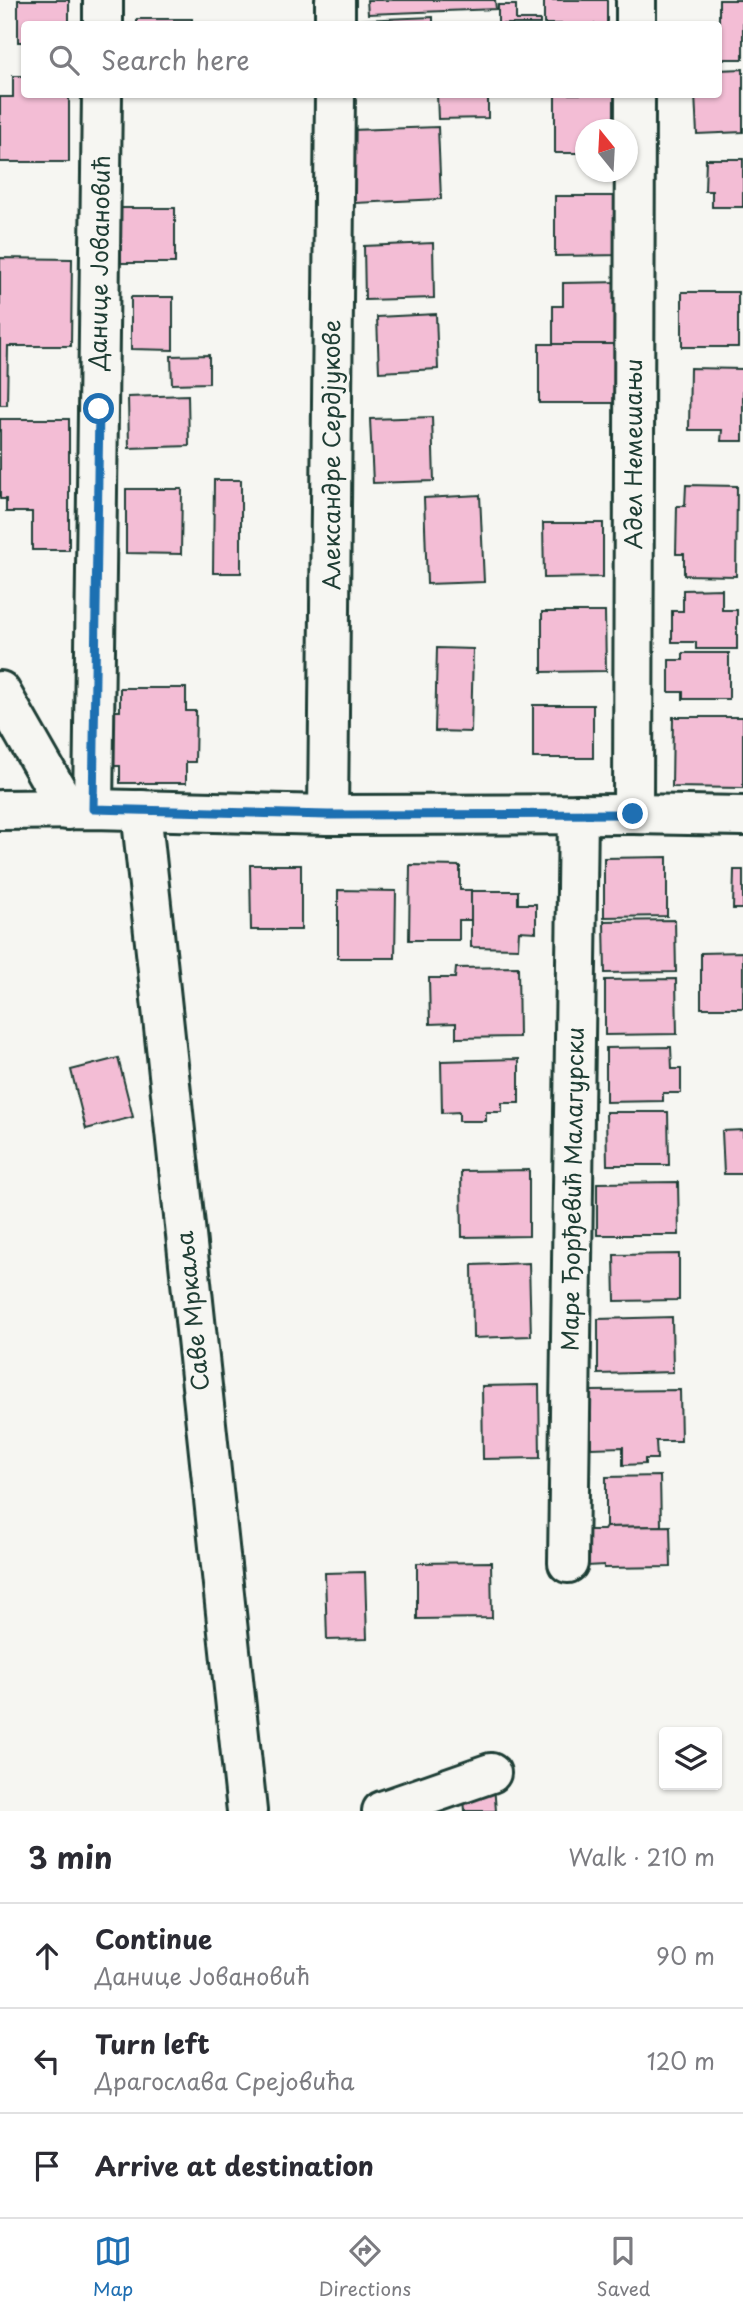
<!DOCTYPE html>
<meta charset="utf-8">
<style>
:root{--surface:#fff;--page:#f2f2f3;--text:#2b2b33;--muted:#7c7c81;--line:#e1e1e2;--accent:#1f6fb2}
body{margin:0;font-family:"Playpen Sans",sans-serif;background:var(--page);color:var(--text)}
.controls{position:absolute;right:21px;bottom:21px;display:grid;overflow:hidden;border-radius:7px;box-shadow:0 2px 5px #0004}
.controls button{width:63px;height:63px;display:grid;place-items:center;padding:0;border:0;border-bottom:2px solid var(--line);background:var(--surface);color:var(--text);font:35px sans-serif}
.compass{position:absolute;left:575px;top:119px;width:63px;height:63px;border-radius:50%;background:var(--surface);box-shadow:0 2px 5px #0004;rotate:342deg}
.stop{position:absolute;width:21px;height:21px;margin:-16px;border:5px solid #1f6fb2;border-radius:50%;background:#fff}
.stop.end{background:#1f6fb2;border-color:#fff;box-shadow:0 2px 7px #0008}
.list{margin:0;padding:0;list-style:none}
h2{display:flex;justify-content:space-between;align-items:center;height:91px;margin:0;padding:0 28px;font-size:30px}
h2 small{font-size:23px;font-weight:400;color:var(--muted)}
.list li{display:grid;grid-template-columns:46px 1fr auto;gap:21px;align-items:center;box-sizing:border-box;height:105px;padding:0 28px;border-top:2px solid var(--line)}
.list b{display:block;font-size:26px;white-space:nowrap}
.list p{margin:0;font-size:23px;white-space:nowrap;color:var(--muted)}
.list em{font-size:23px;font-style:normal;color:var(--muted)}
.icon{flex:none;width:38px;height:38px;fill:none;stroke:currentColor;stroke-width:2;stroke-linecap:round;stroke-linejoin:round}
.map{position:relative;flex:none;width:743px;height:1811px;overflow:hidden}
.search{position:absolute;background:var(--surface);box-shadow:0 2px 5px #0004;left:21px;right:21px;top:21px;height:77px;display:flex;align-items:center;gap:18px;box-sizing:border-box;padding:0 24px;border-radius:7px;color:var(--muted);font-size:26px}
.sheet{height:406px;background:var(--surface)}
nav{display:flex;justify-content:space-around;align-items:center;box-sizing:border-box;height:98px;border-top:2px solid var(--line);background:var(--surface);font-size:19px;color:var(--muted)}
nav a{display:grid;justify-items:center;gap:4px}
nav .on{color:var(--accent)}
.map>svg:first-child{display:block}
</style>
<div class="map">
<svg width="743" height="1811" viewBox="0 0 743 1811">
<rect width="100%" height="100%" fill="#f6f6f2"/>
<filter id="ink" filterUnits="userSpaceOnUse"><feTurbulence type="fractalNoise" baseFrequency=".0143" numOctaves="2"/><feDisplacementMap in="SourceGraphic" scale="14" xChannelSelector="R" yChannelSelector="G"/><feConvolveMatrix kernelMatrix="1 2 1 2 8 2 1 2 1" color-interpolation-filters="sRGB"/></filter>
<g filter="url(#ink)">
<!-- building -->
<g fill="#f3bdd5" stroke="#1f3d34" stroke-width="2">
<path d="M18,0H69V24H24V42H18Z"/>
<path d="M367,0H495L496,9L368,14Z"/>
<rect x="544" y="0" width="63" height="24"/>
<rect x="719" y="0" width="24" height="59"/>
<path d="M498,5H516V20H540V24H498Z"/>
<path d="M433,17V24H361V20Z"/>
<rect x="137" y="19" width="55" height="5"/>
<path d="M743,69V132L697,134L695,94H718V70Z"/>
<path d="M13,76H24V94H69V162H0V97H13Z"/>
<path d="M437,94H488V118L438,119Z"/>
<path d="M555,94H618V130H586V153H555Z"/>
<path d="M438,127L441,199L355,203L352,130Z"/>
<path d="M706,159H743V207H712V191H705Z"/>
<path d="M555,196H623L624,255L555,256Z"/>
<rect x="121" y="208" width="54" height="55"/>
<path d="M433,243L434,298L365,300L364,246Z"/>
<path d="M0,258L72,259L71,346H8L7,405H0Z"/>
<path d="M623,282L624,344H553V306H563V283Z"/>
<rect x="682" y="292" width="56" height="55"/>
<path d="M131,297H173V350L131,349Z"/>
<path d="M436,314L438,369L379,372L377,317Z"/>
<rect x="539" y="344" width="85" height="59"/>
<path d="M209,355V383L172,384L171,356Z"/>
<path d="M690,368L743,369V441H721L722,430H689Z"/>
<path d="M188,395L189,446L129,448L128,397Z"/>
<path d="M432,417L434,481L373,483L370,419Z"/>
<path d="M0,419H69V550H32V512H6V499H0Z"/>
<path d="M214,480H241V573H213Z"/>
<path d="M686,485L737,486L736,576L684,575V554H676L677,506H685Z"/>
<path d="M126,489H182L181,554L126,553Z"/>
<path d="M480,495L484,582L427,584L424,498Z"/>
<path d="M543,523H603V577L544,578Z"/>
<path d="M722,589V610H737V649H696V642H672V611H683V590Z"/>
<path d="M542,612H605L606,671L542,672Z"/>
<path d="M437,648L473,649L471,732L435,731Z"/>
<path d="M683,653H729V699H683V692H669V660H683Z"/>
<path d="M120,688H186V711H196L195,762H186V783H120V766H109V711H120Z"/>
<rect x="533" y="705" width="60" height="53"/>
<path d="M673,717H743V788L672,787Z"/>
<path d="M667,857V916L604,917V858Z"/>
<path d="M250,865H301V930H251Z"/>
<path d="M410,865L460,866V890H471V920H459V940H409Z"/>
<path d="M734,870H743V909H733Z"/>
<path d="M338,890L396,891L395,958H338Z"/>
<path d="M471,891H518V904H536V932L519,931L518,948L471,947Z"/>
<path d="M675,920L676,972L605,973L604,921Z"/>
<path d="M743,952V1008H701V953Z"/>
<path d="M518,967L519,1037L456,1038V1023L430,1024L429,978H455L456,968Z"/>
<path d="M676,979L677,1034L605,1035V980Z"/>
<path d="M671,1047L672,1069H681V1093H663V1101L606,1102V1048Z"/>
<path d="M118,1058L133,1117L86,1129L71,1070Z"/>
<path d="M519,1059V1103H502V1112H486V1121H459V1112L442,1113L441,1061Z"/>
<path d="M606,1112H668L669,1165H607Z"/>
<path d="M743,1130V1174H724L722,1131Z"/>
<path d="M529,1170V1236L462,1237L461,1171Z"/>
<path d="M678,1182L679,1235H597V1183Z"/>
<path d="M679,1254V1300L615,1301L614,1255Z"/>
<path d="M529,1263L531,1336L473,1338L472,1265Z"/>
<path d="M672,1317L673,1372L598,1374V1319Z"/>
<path d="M539,1385L540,1458L483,1459L482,1386Z"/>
<path d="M680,1390L681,1441H656L657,1459H645V1464L623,1465V1447L591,1448V1391Z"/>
<path d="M660,1476L661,1526L606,1527V1477Z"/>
<path d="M670,1526L671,1567L604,1568V1565L587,1566L586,1530H604L606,1527Z"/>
<path d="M491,1562L492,1618L417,1619V1563Z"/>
<path d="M365,1572L367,1639L327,1640L325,1573Z"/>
<path d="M494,1785L496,1811H465L463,1787Z"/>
</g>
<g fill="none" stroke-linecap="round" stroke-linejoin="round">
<defs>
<g id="minor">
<path d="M103,24V0"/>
<path d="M335,24V0"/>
<path d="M636,24V0"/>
<path d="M0,691L68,810"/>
<path d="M93,809L102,94"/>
<path d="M0,810L93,809L328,815L633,814L743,816"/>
<path d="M141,810L247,1811"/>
<path d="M633,814L635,94"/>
<path d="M328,815L335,94"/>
<path d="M568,1563L578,814"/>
<path d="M382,1811L491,1773"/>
</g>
</defs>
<!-- minor casing -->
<use href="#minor" stroke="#1f3d34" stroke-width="44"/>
<!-- minor -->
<use href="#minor" stroke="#f6f6f2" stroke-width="38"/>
</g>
</g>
<g fill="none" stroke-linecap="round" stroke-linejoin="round" filter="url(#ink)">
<!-- route -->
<path stroke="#1f6fb2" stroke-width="9" d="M99,409L93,809L328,815L633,814"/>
</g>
<g text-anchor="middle" stroke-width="6" stroke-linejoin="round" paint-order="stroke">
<!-- street labels -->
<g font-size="23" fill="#1f3d34" stroke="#f6f6f2">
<text transform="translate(100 263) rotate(-89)" y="8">Данице Јовановић</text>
<text transform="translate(634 454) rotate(-90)" y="8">Адел Немешањи</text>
<text transform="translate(332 455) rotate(-90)" y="8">Александре Сердјукове</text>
<text transform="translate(573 1189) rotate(-89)" y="8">Маре Ђорђевић Малагурски</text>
<text transform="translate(193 1311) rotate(-96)" y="8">Саве Мркаља</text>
</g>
</g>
</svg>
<div class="controls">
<button><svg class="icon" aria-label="layers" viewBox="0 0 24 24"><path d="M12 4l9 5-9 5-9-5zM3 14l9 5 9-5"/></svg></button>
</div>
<svg class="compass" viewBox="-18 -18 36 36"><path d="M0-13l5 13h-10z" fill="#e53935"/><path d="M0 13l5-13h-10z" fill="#7c7c81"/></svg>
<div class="stop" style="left:99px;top:409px"></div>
<div class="stop end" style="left:633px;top:814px"></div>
<div class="search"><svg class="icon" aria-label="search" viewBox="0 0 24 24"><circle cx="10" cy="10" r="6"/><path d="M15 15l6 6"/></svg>Search here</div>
</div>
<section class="sheet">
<h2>3 min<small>Walk · 210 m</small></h2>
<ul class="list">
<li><svg class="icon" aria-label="ahead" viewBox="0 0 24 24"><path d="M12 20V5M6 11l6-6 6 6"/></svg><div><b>Continue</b><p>Данице Јовановић</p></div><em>90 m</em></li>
<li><svg class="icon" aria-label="left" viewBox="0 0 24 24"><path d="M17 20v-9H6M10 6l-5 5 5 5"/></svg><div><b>Turn left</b><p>Драгослава Срејовића</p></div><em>120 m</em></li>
<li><svg class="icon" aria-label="arrive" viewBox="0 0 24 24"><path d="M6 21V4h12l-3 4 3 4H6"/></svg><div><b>Arrive at destination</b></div></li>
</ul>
</section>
<nav>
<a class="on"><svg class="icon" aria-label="map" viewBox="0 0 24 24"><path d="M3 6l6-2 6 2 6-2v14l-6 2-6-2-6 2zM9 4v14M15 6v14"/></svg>Map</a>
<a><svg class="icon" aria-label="directions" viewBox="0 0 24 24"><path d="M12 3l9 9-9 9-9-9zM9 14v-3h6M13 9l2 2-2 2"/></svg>Directions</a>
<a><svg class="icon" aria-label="saved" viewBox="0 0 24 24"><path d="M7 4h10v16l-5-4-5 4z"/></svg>Saved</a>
</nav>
